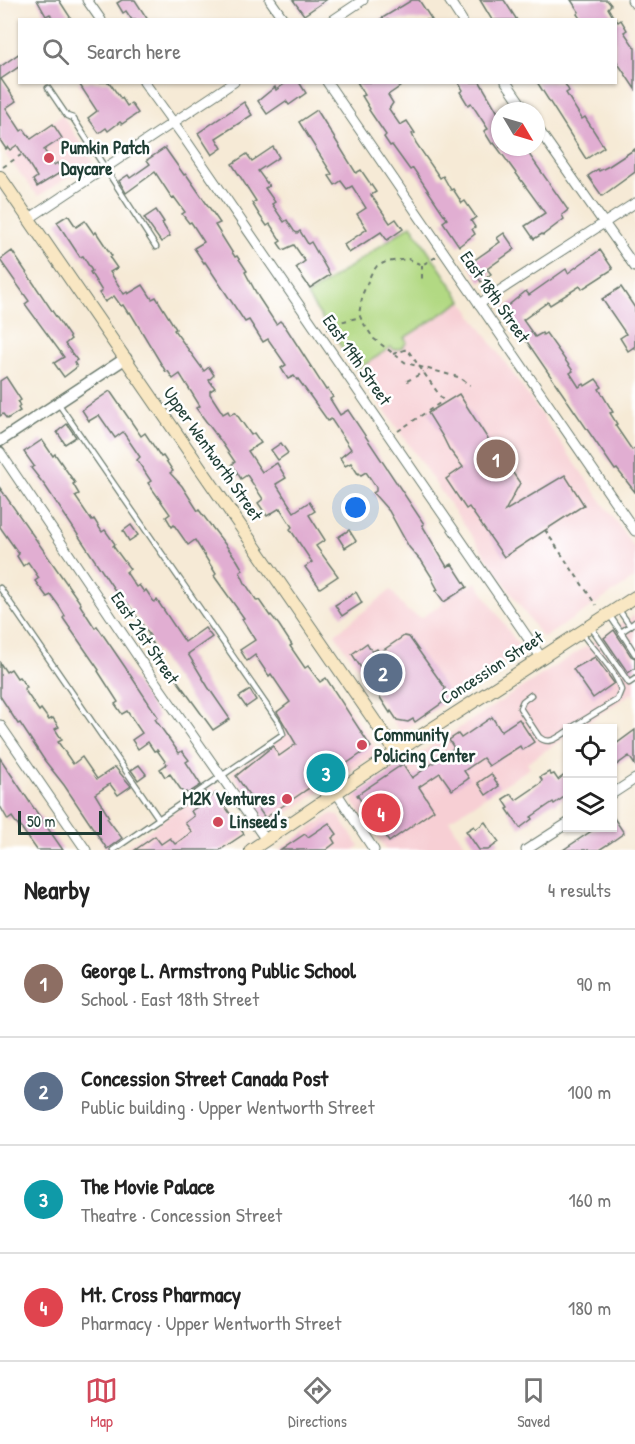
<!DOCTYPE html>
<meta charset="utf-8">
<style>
:root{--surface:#fff;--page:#f6f6f6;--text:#222;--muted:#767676;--line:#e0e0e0;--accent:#d1495b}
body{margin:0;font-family:"Patrick Hand",sans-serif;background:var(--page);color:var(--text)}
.controls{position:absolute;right:18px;bottom:18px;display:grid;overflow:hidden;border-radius:0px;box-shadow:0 2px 4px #0004}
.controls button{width:54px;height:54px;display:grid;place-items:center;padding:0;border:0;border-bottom:2px solid var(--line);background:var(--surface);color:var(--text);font:30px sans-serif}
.compass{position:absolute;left:491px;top:102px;width:54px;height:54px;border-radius:50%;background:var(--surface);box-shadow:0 2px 4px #0004;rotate:128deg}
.scale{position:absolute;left:18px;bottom:15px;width:84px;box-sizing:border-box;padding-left:6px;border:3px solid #1f3d34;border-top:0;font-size:16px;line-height:21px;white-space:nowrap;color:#1f3d34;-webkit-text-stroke:4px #fff;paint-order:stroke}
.you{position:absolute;left:356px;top:508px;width:21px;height:21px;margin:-15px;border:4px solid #fff;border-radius:50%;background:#1a73e8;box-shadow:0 0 0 9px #1a73e833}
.badge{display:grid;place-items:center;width:39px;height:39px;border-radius:50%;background:var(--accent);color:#fff;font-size:20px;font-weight:700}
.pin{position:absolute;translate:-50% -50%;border:3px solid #fff;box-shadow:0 2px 6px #0006}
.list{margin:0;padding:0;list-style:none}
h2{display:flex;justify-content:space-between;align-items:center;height:78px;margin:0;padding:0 24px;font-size:26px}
h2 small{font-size:20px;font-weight:400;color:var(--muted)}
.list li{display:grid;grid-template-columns:39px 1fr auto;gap:18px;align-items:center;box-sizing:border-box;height:108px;padding:0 24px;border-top:2px solid var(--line)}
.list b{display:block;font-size:22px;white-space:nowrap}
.list p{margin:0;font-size:20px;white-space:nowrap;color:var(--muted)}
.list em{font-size:20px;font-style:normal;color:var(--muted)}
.icon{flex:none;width:33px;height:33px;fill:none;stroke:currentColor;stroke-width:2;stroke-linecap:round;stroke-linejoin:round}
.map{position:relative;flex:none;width:635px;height:850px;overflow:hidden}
.search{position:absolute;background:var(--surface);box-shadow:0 2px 4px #0004;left:18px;right:18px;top:18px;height:66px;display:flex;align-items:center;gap:15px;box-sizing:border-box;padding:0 21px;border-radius:0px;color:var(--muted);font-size:22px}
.sheet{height:510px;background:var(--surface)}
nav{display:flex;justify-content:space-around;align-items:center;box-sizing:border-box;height:84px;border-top:2px solid var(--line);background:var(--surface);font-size:16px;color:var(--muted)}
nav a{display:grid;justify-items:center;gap:3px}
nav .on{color:var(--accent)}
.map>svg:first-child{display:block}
</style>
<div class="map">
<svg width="635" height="850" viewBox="0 0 635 850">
<rect width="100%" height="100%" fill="#fff"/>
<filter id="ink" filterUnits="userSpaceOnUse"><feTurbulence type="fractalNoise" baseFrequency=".0167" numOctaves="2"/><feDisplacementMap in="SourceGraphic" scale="12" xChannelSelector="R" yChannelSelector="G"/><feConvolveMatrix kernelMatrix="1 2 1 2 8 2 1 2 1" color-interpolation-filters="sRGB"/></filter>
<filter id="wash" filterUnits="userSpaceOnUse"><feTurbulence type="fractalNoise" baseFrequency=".008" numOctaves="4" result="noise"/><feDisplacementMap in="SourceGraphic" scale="24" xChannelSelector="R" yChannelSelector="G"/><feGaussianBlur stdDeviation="1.35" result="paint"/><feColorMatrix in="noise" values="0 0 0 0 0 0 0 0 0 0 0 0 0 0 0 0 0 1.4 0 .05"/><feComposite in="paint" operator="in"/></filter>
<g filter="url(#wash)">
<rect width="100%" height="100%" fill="#f6ead6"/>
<!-- built -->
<g fill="#f7cfd4">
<path d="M62,115L93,162L38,196L5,154Z"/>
<path d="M462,301L635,549V578L545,637L541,636L357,370Z"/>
<path d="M476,582L519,646L520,652L404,730L398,729L335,634L391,590L406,610L421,618Z"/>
<path d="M635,615V697L632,693L579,728H568L567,736L527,763L530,768L449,820L468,850H387L353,802L355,795Z"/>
<path d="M326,676L372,742L377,753L268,826L231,773L286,734L273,714Z"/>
<path d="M214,784L246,831L245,836L224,850H122Z"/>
<path d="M332,814L338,815L359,846L354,850H279Z"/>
</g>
<!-- green -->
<path fill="#b2d983" stroke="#688b5c" stroke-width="1.5" d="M411,225L462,301L404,338L407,342L402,348L394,350L391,347L357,370L307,296Z"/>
<g id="blocks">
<!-- building -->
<g fill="#e1aed2">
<path d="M37,0H59L72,20H53L50,14L46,16Z"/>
<path d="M122,0H135L148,20H132L126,11L123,13L117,3Z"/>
<path d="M293,0H326L304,15Z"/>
<path d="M412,0H419L432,20H379Z"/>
<path d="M480,0H504L517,20H492Z"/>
<path d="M571,0H607L611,5L608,8L615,20H581L577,14L579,12Z"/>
<path d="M615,18L618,22L621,20L627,30L624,32L635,48V89L615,59Z"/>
<path d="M20,53V66L1,79L16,101L6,108L21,131L24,129L31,139L53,124L62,138L44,150L54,165L57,163L63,171L37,187L33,180L37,177L17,145L10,150L8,147L6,149L0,140V67Z"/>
<path d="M78,82H109L121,99L122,98L127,106L131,103L138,113L122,124L120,122L108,131L106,128L99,133L88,118L97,111Z"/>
<path d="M287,82H299L306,93L289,105L286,101L267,114L258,101L275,87L276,90Z"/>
<path d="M357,82H407L388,95L393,103L389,109L400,125L407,121L415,133L412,134L416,143L440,178L443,176L451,190L453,189L462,203L465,201L476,217L471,221L475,227L472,229L475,234L459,246L443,222L447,219L413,168L410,170L392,145L390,146L384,137L386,135L369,110L370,109L362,96L365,95Z"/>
<path d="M458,82H480L500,116V147H524L568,210L562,215L564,219L543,235L542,234L534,239L525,226L545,213L494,143L492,144L484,131L488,129L471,103L468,105L460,92L463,90Z"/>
<path d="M537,82H564L569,91L566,93L582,119L585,117L604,147L586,159Z"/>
<path d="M244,102L252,115L216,138L222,148L212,155L198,133Z"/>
<path d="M317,110L356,173L361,170L376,192L371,195L390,223L396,219L403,229L387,240L381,232L349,253L344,245L367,229L357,214L366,208L352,186L347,189L341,181L335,185L329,176L332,174L299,122Z"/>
<path d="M273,147L279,157L258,171L269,186L265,188L275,202L272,204L284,222L287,220L294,231L297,233L300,231L308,244L311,242L330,275L310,288L296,268L305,261L294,245L283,250L278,243L281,241L270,224L267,226L260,216L252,203L256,201L232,164L247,154L252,161Z"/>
<path d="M165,148L184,175L186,174L220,223L215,225L235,257L237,256L247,271L245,272L259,298L276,324L280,321L285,326L326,390L328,389L333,397L330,399L340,415L348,410L424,524L422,525L447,567L452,564L467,587L444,602L436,591L438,590L432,579H433L421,560H420L409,547L389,511L373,493L376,491V487L366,472L361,475L359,473L358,474L351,463L345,466L340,458L351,449L331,419L328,421L298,379L297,380L294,376L288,379L281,368L286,365L268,339L263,342L249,320L245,322L205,262L204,263L194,248L204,242L191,222L189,223L182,214L185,212L174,197L172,198L155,172L126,193L119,181L128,175L130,178L150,164L147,160Z"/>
<path d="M635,149V172L602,196L588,176L598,169L599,171L609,166Z"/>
<path d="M156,210L164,222L162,223L170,236L161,242L144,218Z"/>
<path d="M68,215L76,227L85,221L94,234L96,232L112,256L110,258L117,268L110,272L124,294L127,292L128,294L143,285L152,299L156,297L176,329L174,330L204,371L209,367L214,375L209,380L215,388L210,391V394L223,414L228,411L230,415L235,412L251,435L254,433L261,443L248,451L262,472L277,463L286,478L276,484L294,512L309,502L315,511L309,515L325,540L316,546L338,576L320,588L305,567L312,562L290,529L292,527L280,508L267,516L258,503L263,499L247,475L241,479L232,464L235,462L220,440L196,408L200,406L180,374L173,379L168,371L166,372L130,312L128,313L123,305L121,306L114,296L105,302L99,293L102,291L90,272L92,271L83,256L80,257L57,222Z"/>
<path d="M504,233L515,249L487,269L491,274L481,282L469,264L500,242L497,238Z"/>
<path d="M600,250L613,269L582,289L580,286L550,305L548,302L523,320L535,337L542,333L543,335L546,333L573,371L570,373L579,387L584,384L585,386L596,379L602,387L599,389L613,412L610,413L617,424L615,425L632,450L635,448V492L617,469L615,470L521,333L518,335L504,315L508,312L505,308L526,291L529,295L566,269L568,273Z"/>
<path d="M12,251L71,339L65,344L77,360L74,362L77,367L64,377L54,363L64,357L25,304L29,301L0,260Z"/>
<path d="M621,287L635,308V348L634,347L628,351L620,338L626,334L602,299Z"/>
<path d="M6,377L21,400L18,402L20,406L18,408L20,411L7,419L3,414L0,416V381Z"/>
<path d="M110,391L141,436L145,433L161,457L163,456L173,471L170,473L182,486L198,511L199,510L237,560L243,570L240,572L245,583L257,601L259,600L270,616L271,615L279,625L292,645L290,646L305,668L308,666L320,682L326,678L371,747L337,770L331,778L324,783L318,782L265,818L236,776L273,746L279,756L296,744L277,712L290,702L271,674L269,676L255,655L247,661L240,650L255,640L242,619L244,618L214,576L216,574L195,540L188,545L174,525L172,527L166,517L170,514L148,483L151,481L137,460L140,457L123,432L115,438L99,415L89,421L82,410Z"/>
<path d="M459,394L502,461L504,460L520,483L505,511L565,475L584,505L504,557L469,507L466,509L446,479L463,467L449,449L443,437L428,413Z"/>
<path d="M67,424L76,437L65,444L57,432Z"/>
<path d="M42,440L53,456L55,454L75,483L73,484L79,494L75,496L92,521L94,519L102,532L105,530L115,544L113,546L130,569L126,572L136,587L139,585L144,592L146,590L154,602L157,600L185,642L205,628L212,637L188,654L208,687L230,719L213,730L168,668L148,637L150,636L142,624L127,603L124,604L46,487L31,468L34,466L24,452Z"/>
<path d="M281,443L288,453L278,460L271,450Z"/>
<path d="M0,488L81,604L80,605L95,628L97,626L125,667L158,717L155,719L157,722L179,753L182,751L189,760L186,762L201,785L187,794L186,792L184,794L170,774L165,777L160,769L167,764L157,750L154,751L148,742L138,749L132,740L142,733L127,711L122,714L115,704L118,702L98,671L99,670L65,621L63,618L65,616L59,606L51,595L47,597L35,581L39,578L28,562L23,566L17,556L19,554L0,527Z"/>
<path d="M131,525L138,535L129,541L123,531Z"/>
<path d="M349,530L356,541L345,548L338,537Z"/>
<path d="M356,592L362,603L342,616L335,605Z"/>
<path d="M614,630L631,656L635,658V668L628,673L604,638Z"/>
<path d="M404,636L409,637L445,688L442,703L415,722L413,719L408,722L397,720L391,711L390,713L352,654L367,643L372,652L377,649L379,653Z"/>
<path d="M595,657L614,683L593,698L573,669Z"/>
<path d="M0,663L6,672L11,669L17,678L19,677L27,687L24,689L39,711L41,709L49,720L53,718L59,727L55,729L62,740L58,742L73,764L82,757L97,779L115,767L131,786L118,795L110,784L95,794L109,817L107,818L122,838L107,849L64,785L45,761L20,723L18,724L0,696Z"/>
<path d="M250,690L256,700L246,707L239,697Z"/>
<path d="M492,717L501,731L519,719L534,742L522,750L520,746L489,766L483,758L464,771L469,778L452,790L440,773L419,787L434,810L389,842L357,795L403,764L412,778L454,748L449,740L458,734L461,738Z"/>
<path d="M635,730V765L629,756L612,768V747Z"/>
<path d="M0,758L33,807L63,850H37L20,826L19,827L12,817L8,820L0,806Z"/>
<path d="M139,765L146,774L138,780L131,770Z"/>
<path d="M549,772L551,775L554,774L558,780L567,773V795L554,804L553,802L531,817L532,819L520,828L507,809L509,808L503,799L511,794L516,800L541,783L542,780L540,777Z"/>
<path d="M491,774L499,786L486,795L478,783Z"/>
<path d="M206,792L210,798L216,793L244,834L220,850H135L155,836L161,844L170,838L175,844L192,832L185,823L194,816L191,811L197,807L193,801Z"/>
<path d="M612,815L624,833L610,843L599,850H563L596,828H612Z"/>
<path d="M485,822L499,842L488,850H479L466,831L474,826L476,829Z"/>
<path d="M329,823L337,834L332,838L335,843L326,850H281L305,834L308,837Z"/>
</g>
</g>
</g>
<g filter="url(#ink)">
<use href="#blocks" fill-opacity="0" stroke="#6a7a6d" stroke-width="1.5"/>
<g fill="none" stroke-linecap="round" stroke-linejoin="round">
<defs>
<g id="service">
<path d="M48,88L67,116L73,118L156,247"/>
<path d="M58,403L279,723L283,734L113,850"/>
<path d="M0,588L159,819"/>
<path d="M619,610L630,626L635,622"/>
<path d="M610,616L621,632L630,626"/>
<path d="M591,627L629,683L635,679"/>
<path d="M621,632L635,654"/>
<path d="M531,695L523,701L520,708L539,737C549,746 558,737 568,731"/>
<path d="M571,728L617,700L621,690C614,667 594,651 581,632"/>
</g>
<g id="minor">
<path d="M87,0L101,20"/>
<path d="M270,0L284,20"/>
<path d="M449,0L462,20"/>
<path d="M632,0L635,4"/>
<path d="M333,20L363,0"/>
<path d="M144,82L183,136L541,657"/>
<path d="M327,82L635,531"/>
<path d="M506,82L526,111"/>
<path d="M536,126L635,267"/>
<path d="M30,218L234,82"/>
<path d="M479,304L635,203"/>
<path d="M0,452L149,673L266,840"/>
<path d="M0,725L86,850"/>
<path d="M336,792L374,850"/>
<path d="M612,794L635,779"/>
<path d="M526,850L568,823"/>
</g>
<path id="tertiary" d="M0,441L126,358"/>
<g id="secondary">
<path d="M0,177L396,752"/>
<path d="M251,850L413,741L635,597"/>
</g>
</defs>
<!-- service casing -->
<use href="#service" stroke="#6a7a6d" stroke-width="7"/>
<!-- minor casing -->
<use href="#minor" stroke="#6a7a6d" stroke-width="11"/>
<!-- tertiary casing -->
<use href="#tertiary" stroke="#6a7a6d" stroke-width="13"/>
<!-- secondary casing -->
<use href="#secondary" stroke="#6a7a6d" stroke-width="14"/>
<!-- path -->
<g stroke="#6a7a6d" stroke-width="2" stroke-dasharray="4.5 4.5" stroke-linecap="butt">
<path d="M3,167L21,155"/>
<path d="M436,257L422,265L408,259L386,262L377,266L371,274L363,293L359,314L362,321L374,339L406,363L458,377L470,385"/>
<path d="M422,265V281"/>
<path d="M327,330L340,322L361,317"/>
<path d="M393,354L407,349L445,403"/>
<path d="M407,381L424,372"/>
<path d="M398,431L443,401"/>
<path d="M545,530L596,605"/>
</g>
<!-- service -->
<use href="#service" stroke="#fff" stroke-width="4.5"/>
<!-- minor -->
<use href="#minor" stroke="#fff" stroke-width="9"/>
<!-- tertiary -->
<use href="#tertiary" stroke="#fff" stroke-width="10"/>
<!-- secondary -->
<use href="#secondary" stroke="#f9e7c3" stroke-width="12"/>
</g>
</g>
<!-- markers -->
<g fill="#d1495b" stroke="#fff" stroke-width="2">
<circle cx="49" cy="158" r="6"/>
<circle cx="362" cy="745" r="6"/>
<circle cx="287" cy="799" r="6"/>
<circle cx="218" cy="822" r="6"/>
</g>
<g text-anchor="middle" stroke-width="5" stroke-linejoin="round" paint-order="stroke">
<!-- poi labels -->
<g font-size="18" font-weight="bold" fill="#1f3d34" stroke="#fff" text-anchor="start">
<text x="61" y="154">Pumkin Patch<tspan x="61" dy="21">Daycare</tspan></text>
<text x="374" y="741">Community<tspan x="374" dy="21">Policing Center</tspan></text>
<text x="275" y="805" text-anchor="end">M2K Ventures</text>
<text x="230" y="828">Linseed's</text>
</g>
<!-- street labels -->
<g font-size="18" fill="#1f3d34" stroke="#fff">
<text transform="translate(495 297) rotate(55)" y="6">East 18th Street</text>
<text transform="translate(357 360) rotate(55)" y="6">East 19th Street</text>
<text transform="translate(213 454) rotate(55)" y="6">Upper Wentworth Street</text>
<text transform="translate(145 638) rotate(56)" y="6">East 21st Street</text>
<text transform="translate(492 668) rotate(-33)" y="6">Concession Street</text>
</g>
</g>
</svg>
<div class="controls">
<button><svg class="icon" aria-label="locate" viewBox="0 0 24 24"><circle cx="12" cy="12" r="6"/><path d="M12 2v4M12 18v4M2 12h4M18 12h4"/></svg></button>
<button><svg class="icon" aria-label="layers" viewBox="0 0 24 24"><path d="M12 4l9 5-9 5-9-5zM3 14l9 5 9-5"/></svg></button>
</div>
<svg class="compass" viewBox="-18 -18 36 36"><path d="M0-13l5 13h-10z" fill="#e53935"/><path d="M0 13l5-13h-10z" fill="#767676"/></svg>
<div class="scale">50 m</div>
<div class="you"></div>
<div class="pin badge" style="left:496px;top:459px;background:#8d6e63">1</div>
<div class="pin badge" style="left:383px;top:673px;background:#5c6f8a">2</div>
<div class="pin badge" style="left:326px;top:773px;background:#0f9aa8">3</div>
<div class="pin badge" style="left:381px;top:813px;background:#e0444e">4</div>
<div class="search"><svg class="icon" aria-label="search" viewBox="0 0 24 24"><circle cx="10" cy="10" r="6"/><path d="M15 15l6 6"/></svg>Search here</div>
</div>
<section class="sheet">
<h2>Nearby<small>4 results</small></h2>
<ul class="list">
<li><span class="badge" style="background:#8d6e63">1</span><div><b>George L. Armstrong Public School</b><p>School · East 18th Street</p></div><em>90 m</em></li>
<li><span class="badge" style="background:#5c6f8a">2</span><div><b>Concession Street Canada Post</b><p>Public building · Upper Wentworth Street</p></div><em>100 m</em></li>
<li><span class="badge" style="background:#0f9aa8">3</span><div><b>The Movie Palace</b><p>Theatre · Concession Street</p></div><em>160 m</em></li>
<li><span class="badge" style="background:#e0444e">4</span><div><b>Mt. Cross Pharmacy</b><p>Pharmacy · Upper Wentworth Street</p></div><em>180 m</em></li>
</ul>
</section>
<nav>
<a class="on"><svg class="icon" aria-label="map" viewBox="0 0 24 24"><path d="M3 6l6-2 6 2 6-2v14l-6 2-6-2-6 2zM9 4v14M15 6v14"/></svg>Map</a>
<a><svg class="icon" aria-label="directions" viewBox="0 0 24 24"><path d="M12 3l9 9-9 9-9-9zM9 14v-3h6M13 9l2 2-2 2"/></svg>Directions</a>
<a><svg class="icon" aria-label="saved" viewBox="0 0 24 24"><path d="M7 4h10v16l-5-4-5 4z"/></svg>Saved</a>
</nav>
